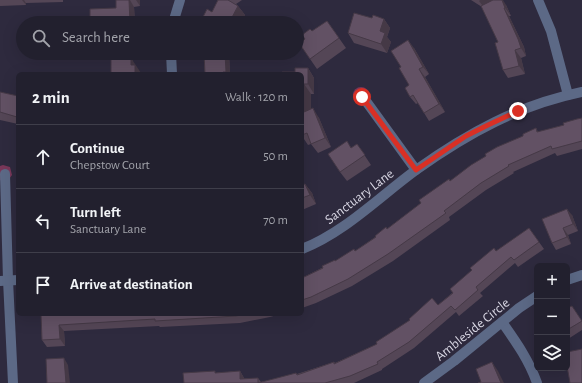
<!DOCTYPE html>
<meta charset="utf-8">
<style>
:root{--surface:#22202e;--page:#2a2836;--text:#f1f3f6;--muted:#a2a3aa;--line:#3f3e4a}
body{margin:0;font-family:"Alegreya Sans",sans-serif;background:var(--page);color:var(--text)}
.controls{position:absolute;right:12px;bottom:12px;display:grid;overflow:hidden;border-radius:6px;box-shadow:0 4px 16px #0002}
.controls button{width:36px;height:36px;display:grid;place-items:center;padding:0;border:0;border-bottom:1px solid var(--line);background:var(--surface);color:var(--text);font:20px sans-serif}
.stop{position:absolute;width:12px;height:12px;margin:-9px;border:3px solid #d93025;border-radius:50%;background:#fff}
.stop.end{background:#d93025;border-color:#fff;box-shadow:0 1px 4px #0008}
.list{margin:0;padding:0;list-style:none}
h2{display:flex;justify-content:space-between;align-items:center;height:52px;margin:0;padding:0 16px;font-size:17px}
h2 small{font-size:13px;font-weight:400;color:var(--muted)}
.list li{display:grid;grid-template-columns:26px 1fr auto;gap:12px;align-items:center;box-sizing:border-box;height:64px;padding:0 16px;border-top:1px solid var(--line)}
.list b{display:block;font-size:15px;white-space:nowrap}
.list p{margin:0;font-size:13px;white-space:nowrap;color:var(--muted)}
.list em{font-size:13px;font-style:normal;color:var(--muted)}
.icon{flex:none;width:22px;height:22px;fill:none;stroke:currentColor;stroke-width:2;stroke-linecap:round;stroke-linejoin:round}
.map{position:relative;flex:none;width:582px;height:383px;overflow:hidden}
.search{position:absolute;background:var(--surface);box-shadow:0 4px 16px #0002;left:16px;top:16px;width:288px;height:44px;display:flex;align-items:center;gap:10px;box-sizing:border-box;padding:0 14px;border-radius:22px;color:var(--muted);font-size:15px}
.panel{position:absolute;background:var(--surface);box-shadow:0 4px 16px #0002;left:16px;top:72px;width:288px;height:244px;border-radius:6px}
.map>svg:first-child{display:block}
</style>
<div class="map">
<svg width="582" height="383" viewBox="0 0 582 383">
<rect width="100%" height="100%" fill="#2e2a3e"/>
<!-- green -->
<g fill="#783759">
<circle cx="361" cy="95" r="8"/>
<path d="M3,165L10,167L12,175L9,179L2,181L0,180V166Z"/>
</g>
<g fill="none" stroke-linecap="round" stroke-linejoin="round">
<!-- minor -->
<g stroke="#5c6986" stroke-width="10">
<path d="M538,0L551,31L568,95"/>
<path d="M173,23L180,0"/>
<path d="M171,53L172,74"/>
<path d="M363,97L416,170"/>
<path d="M5,174L8,280L13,383"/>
<path d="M302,249C345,232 379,197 416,170C468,133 519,105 582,92"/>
<path d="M567,280L582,275"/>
<path d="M0,281L18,280"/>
<path d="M502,322C516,342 529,360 537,383"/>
<path d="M424,383L454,361L519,308L537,296"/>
</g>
</g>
<!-- wall -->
<g fill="#544656">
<path d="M0,0H63V2L26,3V5L0,6Z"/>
<path d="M116,0H140V6L134,7L135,23H93L90,19L116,8Z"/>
<path d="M218,0H242L236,4L238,6L245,15L241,23H200L212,12Z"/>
<path d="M471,0H492L506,5L511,16H509L524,47L526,56L521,58L525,74L508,78L503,70L498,42L482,7Z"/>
<path d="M372,18L384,19L390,28L387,37L391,42L387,53L354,43L348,33Z"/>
<path d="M327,21L346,48L317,69L299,43L305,39L312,31Z"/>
<path d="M414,48L429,74L425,77L445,112L429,121L418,103L416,104L410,97L409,85L401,67Z"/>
<path d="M204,53H229L230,74H205Z"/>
<path d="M308,68L314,78V94H311V109L319,118L331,147L318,153L311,144L308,145L302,136V74Z"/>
<path d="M0,92L18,96V124L0,120Z"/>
<path d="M582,118V149L557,156L555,153L513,172L514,173L486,190L449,217L450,220L393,261L352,286L316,303L302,308V278L355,251L387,229L450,181L536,128L538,132L564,125Z"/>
<path d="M357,144L371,165L347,181L340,172L351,148Z"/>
<path d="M305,184L312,193L316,204L302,210V185Z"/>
<path d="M572,215L578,231L568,235L571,244L556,250L552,243Z"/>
<path d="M529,228L544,249L518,267L515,263L480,293L483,296L459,316L456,312L414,348L382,369V370L354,383H184L216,373L240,371L244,378V379L258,378L261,382L297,374L334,362L335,363L377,344L438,305L452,293L496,251Z"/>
<path d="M567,308L582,321V330L568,339L567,337Z"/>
<path d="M41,314H281L270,317L240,323L160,327L159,326L64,331L65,346L47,347L42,340Z"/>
</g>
<!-- shaded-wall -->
<g fill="#453946">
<path d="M22,0H24L26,3V5Z"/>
<path d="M129,0H130L134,7L135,23H130Z"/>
<path d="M136,0H140V6Z"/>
<path d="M480,0H492L486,10L479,1Z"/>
<path d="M502,0H503L506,5L511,16L505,8Z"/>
<path d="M238,6L245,15L241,23H229Z"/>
<path d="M504,8L509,16L524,47L526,56L521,48Z"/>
<path d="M384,19L390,28L387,37L391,42L387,53L381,44L380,31Z"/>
<path d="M408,40L414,48L429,74L423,67Z"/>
<path d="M515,50L521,58L525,74L519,66Z"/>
<path d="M127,53H132L133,61L141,73V74H135L128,59Z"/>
<path d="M225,53H229L230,74H227L226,72Z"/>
<path d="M308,68L314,78V94L308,84Z"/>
<path d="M419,69L425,77L445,112L439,104Z"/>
<path d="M304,84L311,94V121L304,112Z"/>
<path d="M313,108L319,118L331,147L325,138Z"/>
<path d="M305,184L312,193L316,204L310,195Z"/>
<path d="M567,209L572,215L578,231L573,224Z"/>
<path d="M563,228L568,235L571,244L567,237Z"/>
<path d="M59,325L64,331L65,346L60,339Z"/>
<path d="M64,358L68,365L70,383H66Z"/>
<path d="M492,362L498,371L504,383H501Z"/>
<path d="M240,371L244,378L245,383L240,379Z"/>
</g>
<!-- building -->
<g fill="#625164" stroke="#453946">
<path d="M116,0H129L130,23H107L106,18L90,19V9L116,8Z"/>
<path d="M218,0H228L238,6L229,23H200L207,9L212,12Z"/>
<path d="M493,0H502L505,8H504L518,39L521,48L515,50L519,66L503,70L495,43L498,42L481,6Z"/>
<path d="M354,13L372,18L373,15L384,19L380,31L385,33L381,44L348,33Z"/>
<path d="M327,21L339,38L310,59L299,43L305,39L302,35L310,29L312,31Z"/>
<path d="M408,40L423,67L419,69L439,104L424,113L413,95L410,97L405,88L409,85L399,68L401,67L391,51Z"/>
<path d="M111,53H127L128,59L131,58V65H135V74H111Z"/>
<path d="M204,53H225L226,72H223V74H205Z"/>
<path d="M295,68H308V84H304V112L313,108L325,138L311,144L307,133L302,135V74H282V72H295Z"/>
<path d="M0,92L18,96V114L17,117L0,112Z"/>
<path d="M582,118V141L552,149L551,146L508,165L509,166L481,183L444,211L446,213L388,254L348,279L311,297L302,300V278L323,268L322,266L335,260V261L354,249L355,251L376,237L375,236L386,227L387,229L421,203L419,200L449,179L450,181L471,165L486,156L485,154L497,147L523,136V134L536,128L537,132L564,125L563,123L577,119Z"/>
<path d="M347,141L351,148L357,144L365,155L340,172L328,154Z"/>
<path d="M305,184L310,195L302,198V185Z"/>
<path d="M567,209L573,224L563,228L567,237L552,243L542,219Z"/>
<path d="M529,228L539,242L514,260L511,257L476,287L478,290L455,310L451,306L409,342L377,362L378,364L350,376L325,383H184L183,373L215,371V373L240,371V379L258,378V383L296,373L297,375L334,362V364L377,344L376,342L410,320L409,319L432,298L438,305L453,293L450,289L472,270L470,268L494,248L496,251Z"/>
<path d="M572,306L582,321L567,330V308Z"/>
<path d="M41,314H247L236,316L155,321V319L59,325L60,339L42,340Z"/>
<path d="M582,349V383H570L567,366V352Z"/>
<path d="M64,358L66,383H47L46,359Z"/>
<path d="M492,362L501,383H478L481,382L476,369Z"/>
</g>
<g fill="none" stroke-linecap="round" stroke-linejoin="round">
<!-- route -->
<path stroke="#d93025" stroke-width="5" d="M362,97L416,170L466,136L488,125L518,111"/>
</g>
<g text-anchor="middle" stroke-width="3" stroke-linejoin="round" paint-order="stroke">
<!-- street labels -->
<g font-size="14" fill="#d7d5e2" stroke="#2e2a3e">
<text transform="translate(359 196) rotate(-37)" y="5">Sanctuary Lane</text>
<text transform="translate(472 329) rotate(-39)" y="5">Ambleside Circle</text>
</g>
</g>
</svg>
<div class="controls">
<button>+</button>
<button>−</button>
<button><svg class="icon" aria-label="layers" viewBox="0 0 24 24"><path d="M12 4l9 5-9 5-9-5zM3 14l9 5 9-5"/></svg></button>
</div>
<div class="stop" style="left:362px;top:97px"></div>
<div class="stop end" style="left:518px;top:111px"></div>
<div class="search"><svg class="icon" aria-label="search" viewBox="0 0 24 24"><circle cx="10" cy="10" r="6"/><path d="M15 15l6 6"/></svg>Search here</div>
<section class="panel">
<h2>2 min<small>Walk · 120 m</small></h2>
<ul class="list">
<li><svg class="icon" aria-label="ahead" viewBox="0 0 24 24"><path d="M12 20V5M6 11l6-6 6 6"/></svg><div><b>Continue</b><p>Chepstow Court</p></div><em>50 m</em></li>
<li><svg class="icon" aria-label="left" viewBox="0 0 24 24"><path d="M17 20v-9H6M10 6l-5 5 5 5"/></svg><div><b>Turn left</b><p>Sanctuary Lane</p></div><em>70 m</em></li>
<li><svg class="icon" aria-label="arrive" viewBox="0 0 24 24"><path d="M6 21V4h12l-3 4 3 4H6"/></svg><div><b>Arrive at destination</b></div></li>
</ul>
</section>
</div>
